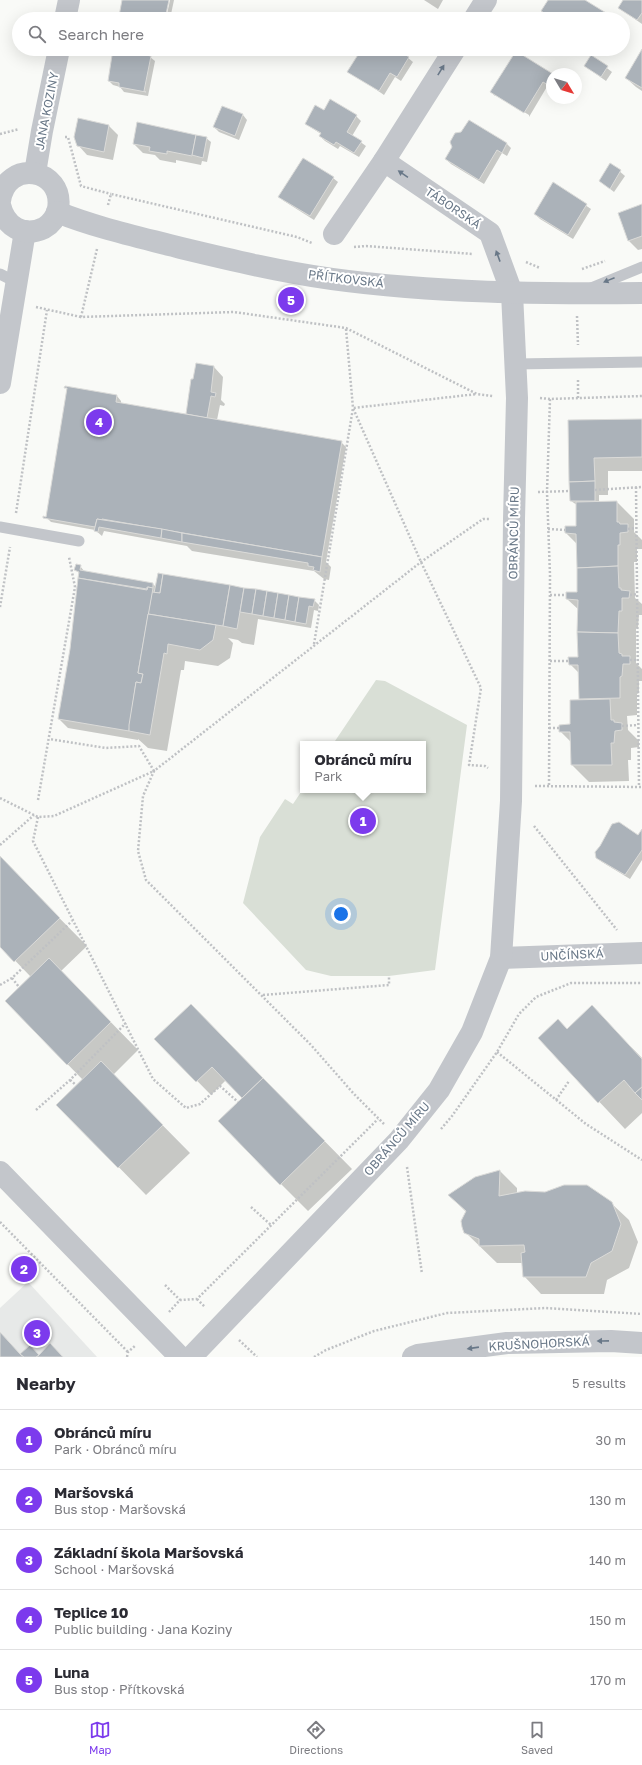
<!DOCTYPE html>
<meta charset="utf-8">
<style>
:root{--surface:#fff;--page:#f2f2f3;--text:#2b2b33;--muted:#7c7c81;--line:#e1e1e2;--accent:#7c3aed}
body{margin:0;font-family:"Golos Text",sans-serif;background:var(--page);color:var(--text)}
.compass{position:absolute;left:546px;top:68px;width:36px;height:36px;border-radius:50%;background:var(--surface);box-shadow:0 4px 16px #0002;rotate:128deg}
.you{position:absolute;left:341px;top:914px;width:14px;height:14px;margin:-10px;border:3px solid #fff;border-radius:50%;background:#1a73e8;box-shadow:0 0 0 6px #1a73e833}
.badge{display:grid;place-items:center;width:26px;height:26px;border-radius:50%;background:var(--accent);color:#fff;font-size:13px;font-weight:700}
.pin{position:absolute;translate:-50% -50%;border:2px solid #fff;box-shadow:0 1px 4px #0006}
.popup{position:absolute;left:300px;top:741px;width:126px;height:52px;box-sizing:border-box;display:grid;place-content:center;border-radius:0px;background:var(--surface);filter:drop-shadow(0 1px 3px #0005);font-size:13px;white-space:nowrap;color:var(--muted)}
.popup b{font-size:15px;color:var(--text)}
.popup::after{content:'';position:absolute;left:50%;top:100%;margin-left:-8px;border:8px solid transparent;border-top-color:var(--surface)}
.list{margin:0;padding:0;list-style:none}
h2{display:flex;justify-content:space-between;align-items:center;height:52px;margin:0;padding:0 16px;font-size:17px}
h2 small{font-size:13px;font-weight:400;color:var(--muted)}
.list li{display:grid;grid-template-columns:26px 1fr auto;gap:12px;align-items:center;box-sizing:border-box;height:60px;padding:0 16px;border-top:1px solid var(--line)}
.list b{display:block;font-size:15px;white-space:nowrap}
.list p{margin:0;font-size:13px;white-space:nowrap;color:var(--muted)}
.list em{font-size:13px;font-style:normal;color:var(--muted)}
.icon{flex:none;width:22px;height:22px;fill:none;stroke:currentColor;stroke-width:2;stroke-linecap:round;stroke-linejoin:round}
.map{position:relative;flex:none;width:642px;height:1357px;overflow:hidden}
.search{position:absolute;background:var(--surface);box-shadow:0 4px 16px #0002;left:12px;right:12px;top:12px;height:44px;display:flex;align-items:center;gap:10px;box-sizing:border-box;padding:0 14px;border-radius:22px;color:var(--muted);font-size:15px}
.sheet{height:352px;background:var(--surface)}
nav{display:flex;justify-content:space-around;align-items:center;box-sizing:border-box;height:56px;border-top:1px solid var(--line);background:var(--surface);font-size:11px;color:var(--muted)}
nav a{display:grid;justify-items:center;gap:2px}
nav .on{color:var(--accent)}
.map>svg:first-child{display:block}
</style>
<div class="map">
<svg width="642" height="1357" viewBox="0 0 642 1357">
<rect width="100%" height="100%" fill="#f9faf7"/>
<!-- built -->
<path fill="#e7e9e8" d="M28,1282L97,1357H0V1308Z"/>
<!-- green -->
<path fill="#d9dfd6" d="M376,680L385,681L467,725L435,970L389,976H331L306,970L243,903L260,837L285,799L293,804L303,789L423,790V744H333Z"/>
<!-- shadow -->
<g fill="#0003">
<path d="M123,0H168L164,19H124L120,16Z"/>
<path d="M170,0H174L170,19H166Z"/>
<path d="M424,0H443L438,9Z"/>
<path d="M549,0H583L613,19H551L542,11Z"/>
<path d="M624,0H642V24L619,8Z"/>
<path d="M361,49H412L407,57L413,62L401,81L395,77L384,95L349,71L362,50Z"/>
<path d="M598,49H606L604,53Z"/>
<path d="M642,51V91L636,87L626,78Z"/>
<path d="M591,56L612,72L606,81L585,66Z"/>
<path d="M150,57L155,61L148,96L124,92L120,87L113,85L109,81Z"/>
<path d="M552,75V88L548,85L529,117V115L495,94V96L491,92Z"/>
<path d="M222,107L243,115L247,120L239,140L219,132L214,127Z"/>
<path d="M324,111L356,116L361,121L352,136L366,146L359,157L340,146L338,149L325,141L320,136L321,134L306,124Z"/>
<path d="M79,120L109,126L118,135L113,160L87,155L78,145Z"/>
<path d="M469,121L507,144L511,148L507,156L502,153L484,184L451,164L446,159Z"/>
<path d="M206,138L211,142L207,162L202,161L201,165L176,160V163L160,160L155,155L143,153L134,144Z"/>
<path d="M611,164L625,176L614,192L600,181Z"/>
<path d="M333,178L338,182L314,220L284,201L280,197Z"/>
<path d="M554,184L591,209L573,239L540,219L535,214Z"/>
<path d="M642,205V249L638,250L629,241Z"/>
<path d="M214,367L223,377L221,400L225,404L224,406L220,405L217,420L341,442L346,447L326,562L331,567L329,580L324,579L314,571L192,551L187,546L104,531L102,536L95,530L51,522L47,518L117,396L121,401V404L186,415L192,380Z"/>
<path d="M642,420V471H608V495H599V502H617L634,519V532L642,540V549H637V562H634L635,598L642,604V615H639L638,628H636V663L642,669V681H639V693L637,694V715L627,716L628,730L639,741V747L631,748V760H628L629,781L589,782L572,765V743L560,731L571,725L580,700L579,673L570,664L579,658V610L567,599L578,593L577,544L566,533L577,527V505L571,501L569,421Z"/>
<path d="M80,566L85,572L153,584L156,587L230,586L314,600L319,605L318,611L314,610L311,628L258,619L254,645L242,643L238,640L228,638L233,643L230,658L218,666L185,661L184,670H181L167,751L148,748L138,739V740L68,728L59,719L71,649L80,574L75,569Z"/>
<path d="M642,830V860L630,879L602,862L597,858L638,836Z"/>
<path d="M0,858L87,946L61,971L138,1050L113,1075L190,1153L146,1195L58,1105L83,1080L6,1001L31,977L0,945Z"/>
<path d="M191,1005L352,1169L308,1211L281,1184L244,1098L226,1080L211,1095L156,1039Z"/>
<path d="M592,1007L642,1058V1113L625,1129L539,1038L567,1030Z"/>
<path d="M500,1171L517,1188V1193L611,1203L629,1220L638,1242L629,1268L607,1280L604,1294H541L524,1276L523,1263H497L465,1232L466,1212L450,1195Z"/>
</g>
<!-- building -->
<g fill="#abb2b9" stroke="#dbdbd9">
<path d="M122,0H169L165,19H134L119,16Z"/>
<path d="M548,0H585L611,16L610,19H554L541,11Z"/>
<path d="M623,0H642V13L637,20L618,8Z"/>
<path d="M113,49L151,56L144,91L146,92L119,87V83L108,81Z"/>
<path d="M360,49H405L403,53L409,57L397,77L390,73L379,91L347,72L361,50Z"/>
<path d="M642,49V88L625,78Z"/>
<path d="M516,51L553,74L552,83L550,86L543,82L524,113L490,92Z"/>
<path d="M591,55L608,66L601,77L584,66Z"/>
<path d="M330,99L357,115L347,132L362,141L354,153L336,142L334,145L319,136L321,133L305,124L315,105L324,110Z"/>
<path d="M222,106L243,114L235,136L213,127Z"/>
<path d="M78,118L109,125L104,152L77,146L74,137Z"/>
<path d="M469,120L507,143L502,153L497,150L479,180L445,159L452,147L450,142L455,133L461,132Z"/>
<path d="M137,122L196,135L192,156L167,151V154L149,151L150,147L133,144Z"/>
<path d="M196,135L207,137L203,158L192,155Z"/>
<path d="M303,158L334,177L310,216L278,197Z"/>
<path d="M610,163L621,170L610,189L599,181Z"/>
<path d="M553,182L587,204L568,235L534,214Z"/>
<path d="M642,204V236L628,241L618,213Z"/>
<path d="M196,363L214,366L211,392L216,393L215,397L211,396L207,418L186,414L191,379H193Z"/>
<path d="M65,386L117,395L116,402L342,441L322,557L102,519V520L97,519L95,527L43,518V516L46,517L67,388H64Z"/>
<path d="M642,419V457L594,458L595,481L569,482L568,420Z"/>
<path d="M595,481V501H570L569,482Z"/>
<path d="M617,501V522H619L620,524H628V532L620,533V545H618V566L577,568L576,534L565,533V526H576V502Z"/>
<path d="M97,519L162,529L161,538L99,527L98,532L94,531Z"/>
<path d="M162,529L182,533V542L161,538Z"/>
<path d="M182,533L322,557L320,572L313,570L314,567L308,566V563L182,542Z"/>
<path d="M76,564L81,565L80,570L153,583V588L147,587V589L78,578L79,572L74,570Z"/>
<path d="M618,566L619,588H621V590L630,591L629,598H622V611H619L618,633L577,632L578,600L566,599V592H577V568Z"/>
<path d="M158,573L163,574L160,593H154Z"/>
<path d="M163,574L230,585L223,626L148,614L152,592L160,593Z"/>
<path d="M78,578L147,590L148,587L153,588L138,673L143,674L141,683L136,682L129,731L58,719L70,649Z"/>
<path d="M230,585L244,588L237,629L223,626Z"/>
<path d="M244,588L256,589L252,614L240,612Z"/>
<path d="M256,589L267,591L263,616L252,614Z"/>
<path d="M267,591L278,593L274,618L263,616Z"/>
<path d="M278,593L289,595L285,620L274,618Z"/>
<path d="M289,595L299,597L295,622L285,620Z"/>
<path d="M299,597L315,599L313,607L309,606L306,624L295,622Z"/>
<path d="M148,614L216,625L213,640L200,650L168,644L167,654L164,653L150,735L129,731V725L136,682L141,683L143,674L138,673Z"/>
<path d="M577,632L618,633L619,653L622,654V656H630V664H623L622,676L620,677V698L579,699L578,665H569L568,657H578Z"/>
<path d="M610,699L611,720H614V722L622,723V730L615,731L614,743H611L612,765H571L570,732H559V725L570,724V700Z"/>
<path d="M619,822L638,835L642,829V850L625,875L596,858L595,852L600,846L612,824Z"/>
<path d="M0,856L60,918L14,962L0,947Z"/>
<path d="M49,958L111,1022L67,1065L5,1001Z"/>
<path d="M191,1004L263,1078L242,1098L212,1067L196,1082L154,1039Z"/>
<path d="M592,1005L642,1059V1087L635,1093L624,1080L598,1103L538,1038L558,1019L567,1029Z"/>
<path d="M101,1061L163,1125L118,1168L56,1105Z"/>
<path d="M263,1078L325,1141L280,1185L218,1121Z"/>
<path d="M642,1087V1100L635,1093Z"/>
<path d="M500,1170L499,1196L525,1191L545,1192L564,1185H587L612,1202L621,1224L612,1251L591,1263L586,1277H523L521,1253L525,1252L524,1245L479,1246V1239L464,1233L462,1227L461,1221L466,1211L448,1195L475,1177Z"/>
<path d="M0,1332L20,1354L24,1357H0Z"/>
<path d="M50,1343L63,1357H36L39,1355Z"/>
<path d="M30,1345L39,1355L36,1357H24L20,1354Z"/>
</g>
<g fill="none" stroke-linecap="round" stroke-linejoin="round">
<!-- path -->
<g stroke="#bfc1c4" stroke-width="2.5" stroke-dasharray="2 2" stroke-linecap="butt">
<path d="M0,134L19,129"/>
<path d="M65,137H68L81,186L111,194"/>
<path d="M108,205L111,194L297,237L312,243"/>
<path d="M354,247L366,246L473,254"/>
<path d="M97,249L81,317L234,312L346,328L477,394L493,396"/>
<path d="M526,262L540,268"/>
<path d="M582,269L605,261"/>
<path d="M36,307L81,317"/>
<path d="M577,316L578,345"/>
<path d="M346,329L353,408L421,562L481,688L469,765L485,766L488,768"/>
<path d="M540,398L550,399"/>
<path d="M578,398V380"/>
<path d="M636,487L639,787"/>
<path d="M595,490L642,487"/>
<path d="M538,492L570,491"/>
<path d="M16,513L47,310"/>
<path d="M548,529L565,530"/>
<path d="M628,529L636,528"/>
<path d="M550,595H566"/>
<path d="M630,595L637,594"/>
<path d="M0,607L10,547"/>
<path d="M314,644L353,408L477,394"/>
<path d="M630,660H638"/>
<path d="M550,661H569"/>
<path d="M622,726L638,725"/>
<path d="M549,728H559"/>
<path d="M549,785L550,575L547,492L550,399L642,396"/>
<path d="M535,786L642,787"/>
<path d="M0,798L38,817L54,816L154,771L139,746L106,748L49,739"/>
<path d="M38,800L75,587L69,557"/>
<path d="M38,817L33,841L153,1079L186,1108L200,1104L220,1086L238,1102"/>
<path d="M534,826L617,930"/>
<path d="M0,845L34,815"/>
<path d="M12,978L19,987"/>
<path d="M0,985L12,978L72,921"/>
<path d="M263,995L389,985V976"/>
<path d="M497,1052L586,1124L642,1160"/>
<path d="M70,1080L76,1085"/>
<path d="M556,1100L569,1081"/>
<path d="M36,1110L70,1080L126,1023"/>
<path d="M384,1124L354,1094L311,1045L146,880L138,851L143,796L154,771L421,562L483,519H490"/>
<path d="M441,1129L452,1116L497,1052L519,1014L536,997L571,983H642"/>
<path d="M407,1167L422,1274"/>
<path d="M251,1207L271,1225"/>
<path d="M0,1222L128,1352"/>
<path d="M165,1285L180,1300"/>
<path d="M197,1299L205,1307"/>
<path d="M169,1312L180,1300L197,1299L378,1119"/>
<path d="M239,1340L257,1357"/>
<path d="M127,1357L128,1352L136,1345"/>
<path d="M314,1357L326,1350L374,1331L447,1313L546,1308L642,1314"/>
</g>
<!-- service -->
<g stroke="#c3c6cb" stroke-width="11">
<path d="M0,274L16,282"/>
<path d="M591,288L642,267"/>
<path d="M515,364L642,362"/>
<path d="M0,527L79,541"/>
</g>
<!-- minor -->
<g stroke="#c3c6cb" stroke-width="22">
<path d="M65,19L69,0"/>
<path d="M474,19L486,0"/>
<path d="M35,173L42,131L59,49"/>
<path d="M334,234L384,161"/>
<path d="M0,383L25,231"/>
<path d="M501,958L642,953"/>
<path d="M0,1172L180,1357"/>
<path d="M191,1357L399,1140L439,1090L472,1032L501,958L511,801L514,519L517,398L512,293L490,233L384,161L455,49"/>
<path d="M413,1357L418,1355L507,1343L611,1341L642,1343"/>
</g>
<!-- tertiary -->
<g stroke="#c3c6cb" stroke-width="22">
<path d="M0,201C6,158 65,168 58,209C56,217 51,224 44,228C23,238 5,226 0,205"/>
<path d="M57,212C97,228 139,237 181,248C231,260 281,272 332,279C435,293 539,294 642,293"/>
</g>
</g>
<!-- one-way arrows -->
<defs><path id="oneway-solid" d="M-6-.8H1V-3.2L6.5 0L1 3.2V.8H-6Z"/></defs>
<g fill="#697888">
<use href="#oneway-solid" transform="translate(441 70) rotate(-58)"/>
<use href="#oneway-solid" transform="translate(403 174) rotate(-146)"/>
<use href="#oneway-solid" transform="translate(498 256) rotate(-110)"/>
<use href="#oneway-solid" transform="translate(609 280) rotate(158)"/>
<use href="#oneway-solid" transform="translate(603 1341) rotate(179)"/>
<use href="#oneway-solid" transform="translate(473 1348) rotate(172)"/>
</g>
<g text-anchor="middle" stroke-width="4" stroke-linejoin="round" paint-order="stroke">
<!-- street labels -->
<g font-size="12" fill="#697888" stroke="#fff">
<text transform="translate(47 111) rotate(-79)" y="4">JANA KOZINY</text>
<text transform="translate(453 208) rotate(34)" y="4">TÁBORSKÁ</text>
<text transform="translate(346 279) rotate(7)" y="4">PŘÍTKOVSKÁ</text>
<text transform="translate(514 533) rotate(-89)" y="4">OBRÁNCŮ MÍRU</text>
<text transform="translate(572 955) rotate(-3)" y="4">UNČÍNSKÁ</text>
<text transform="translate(397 1139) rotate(-49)" y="4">OBRÁNCŮ MÍRU</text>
<text transform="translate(539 1344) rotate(-3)" y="4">KRUŠNOHORSKÁ</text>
</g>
</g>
</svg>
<svg class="compass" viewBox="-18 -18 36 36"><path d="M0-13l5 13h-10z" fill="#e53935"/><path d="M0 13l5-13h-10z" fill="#7c7c81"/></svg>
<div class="you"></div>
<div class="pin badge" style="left:363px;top:821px">1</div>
<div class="popup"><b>Obránců míru</b>Park</div>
<div class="pin badge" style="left:24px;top:1269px">2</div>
<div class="pin badge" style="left:37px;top:1333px">3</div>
<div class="pin badge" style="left:99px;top:422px">4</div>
<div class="pin badge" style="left:291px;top:300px">5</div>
<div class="search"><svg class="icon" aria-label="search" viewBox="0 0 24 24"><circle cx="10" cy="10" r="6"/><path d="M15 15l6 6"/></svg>Search here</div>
</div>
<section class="sheet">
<h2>Nearby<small>5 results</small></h2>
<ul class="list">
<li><span class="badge">1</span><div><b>Obránců míru</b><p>Park · Obránců míru</p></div><em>30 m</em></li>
<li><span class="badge">2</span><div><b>Maršovská</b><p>Bus stop · Maršovská</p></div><em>130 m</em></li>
<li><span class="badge">3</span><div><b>Základní škola Maršovská</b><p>School · Maršovská</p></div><em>140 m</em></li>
<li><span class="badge">4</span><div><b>Teplice 10</b><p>Public building · Jana Koziny</p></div><em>150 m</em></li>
<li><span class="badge">5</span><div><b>Luna</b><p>Bus stop · Přítkovská</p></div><em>170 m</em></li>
</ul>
</section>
<nav>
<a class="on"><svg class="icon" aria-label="map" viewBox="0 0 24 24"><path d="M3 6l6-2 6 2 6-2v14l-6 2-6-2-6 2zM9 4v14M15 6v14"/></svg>Map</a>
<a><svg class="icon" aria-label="directions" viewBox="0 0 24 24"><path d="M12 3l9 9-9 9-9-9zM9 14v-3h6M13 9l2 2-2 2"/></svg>Directions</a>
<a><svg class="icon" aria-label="saved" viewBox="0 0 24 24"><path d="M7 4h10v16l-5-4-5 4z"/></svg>Saved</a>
</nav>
